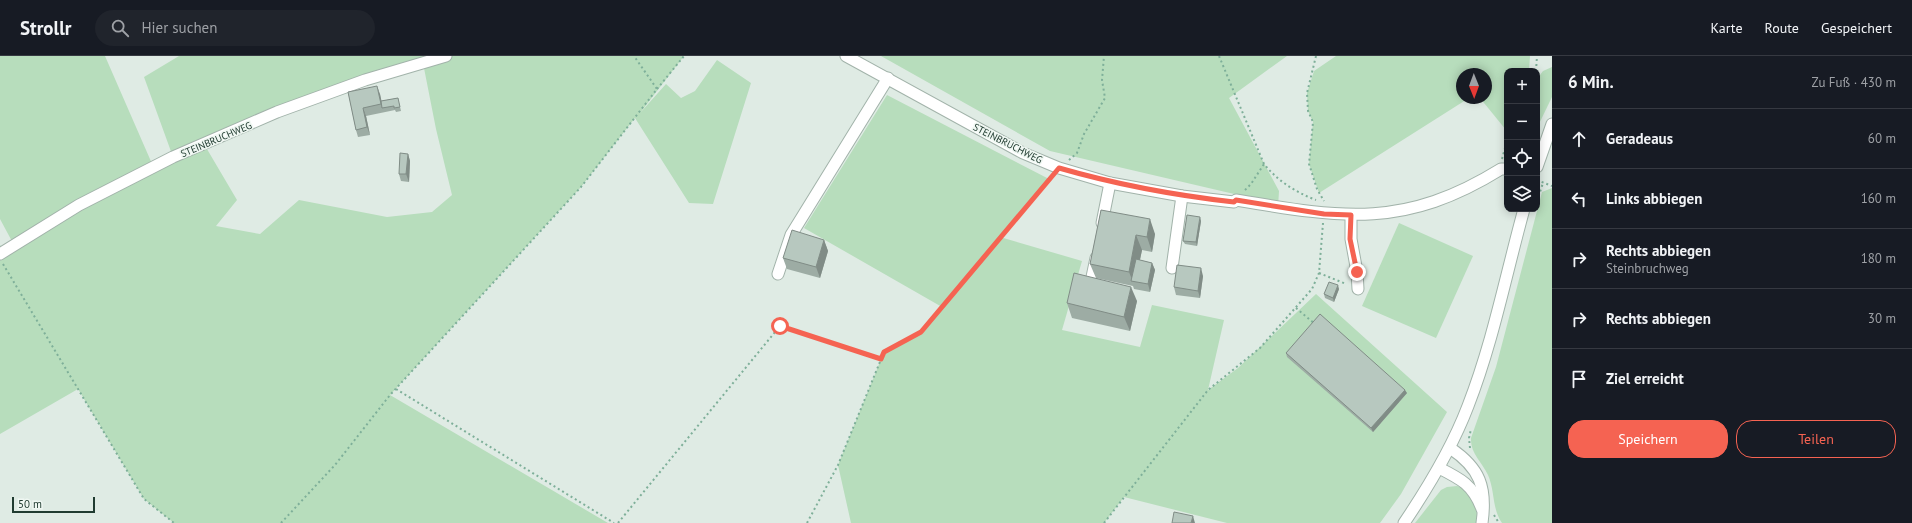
<!DOCTYPE html>
<html lang="de">
<meta charset="utf-8">
<style>
:root{--surface:#171b24;--page:#20242c;--text:#f1f3f6;--muted:#9ea1a6;--line:#363941;--accent:#f56352}
body{margin:0;font-family:"PT Sans",sans-serif;background:var(--page);color:var(--text)}
.controls{position:absolute;right:12px;top:12px;display:grid;overflow:hidden;border-radius:8px;box-shadow:0 2px 10px #0003}
.controls button{width:36px;height:36px;display:grid;place-items:center;padding:0;border:0;border-bottom:1px solid var(--line);background:var(--surface);color:var(--text);font:20px sans-serif}
.compass{position:absolute;left:1456px;top:12px;width:36px;height:36px;border-radius:50%;background:var(--surface);box-shadow:0 2px 10px #0003;rotate:179deg}
.scale{position:absolute;left:12px;bottom:10px;width:83px;box-sizing:border-box;padding-left:4px;border:2px solid #203b30;border-top:0;font-size:11px;line-height:14px;white-space:nowrap;color:#203b30;-webkit-text-stroke:3px #eff7f2;paint-order:stroke}
.stop{position:absolute;width:12px;height:12px;margin:-9px;border:3px solid #f56352;border-radius:50%;background:#fff}
.stop.end{background:#f56352;border-color:#fff;box-shadow:0 1px 4px #0008}
.list{margin:0;padding:0;list-style:none}
h2{display:flex;justify-content:space-between;align-items:center;height:52px;margin:0;padding:0 16px;font-size:17px}
h2 small{font-size:13px;font-weight:400;color:var(--muted)}
.list li{display:grid;grid-template-columns:26px 1fr auto;gap:12px;align-items:center;box-sizing:border-box;height:60px;padding:0 16px;border-top:1px solid var(--line)}
.list b{display:block;font-size:15px;white-space:nowrap}
.list p{margin:0;font-size:13px;white-space:nowrap;color:var(--muted)}
.list em{font-size:13px;font-style:normal;color:var(--muted)}
.actions{display:flex;gap:8px;padding:12px 16px}
.actions a{flex:1;padding:9px 0;border:1px solid var(--accent);border-radius:16px;text-align:center;font-size:14px;color:var(--accent)}
.actions .main{background:var(--accent);color:#fff}
.icon{flex:none;width:22px;height:22px;fill:none;stroke:currentColor;stroke-width:2;stroke-linecap:round;stroke-linejoin:round}
.map{position:relative;flex:none;width:1552px;height:467px;overflow:hidden}
header{display:flex;align-items:center;gap:24px;box-sizing:border-box;height:56px;padding:0 20px;background:var(--surface);border-bottom:1px solid var(--line)}
header strong{font-size:19px}
nav{display:flex;gap:22px;margin-inline-start:auto;font-size:14px}
.search{width:280px;height:36px;background:var(--page);display:flex;align-items:center;gap:10px;box-sizing:border-box;padding:0 14px;border-radius:22px;color:var(--muted);font-size:15px}
main{display:flex}
aside{flex:1;background:var(--surface)}
.map>svg:first-child{display:block}
</style>
<header>
<strong>Strollr</strong>
<div class="search"><svg class="icon" aria-label="search" viewBox="0 0 24 24"><circle cx="10" cy="10" r="6"/><path d="M15 15l6 6"/></svg>Hier suchen</div>
<nav><a>Karte</a><a>Route</a><a>Gespeichert</a></nav>
</header>
<main>
<div class="map">
<svg width="1552" height="467" viewBox="0 0 1552 467">
<rect width="100%" height="100%" fill="#dfebe4"/>
<!-- green -->
<g fill="#b7ddbc" fill-rule="evenodd">
<path d="M0,0H105L153,110L173,101L144,21L179,0H684L640,57L666,28L681,42L695,35L717,4L751,27L713,148L689,147L635,62L581,131L390,339L608,467H174L144,443L78,333L0,378V189L4,195L14,189L0,163ZM423,7L436,73L452,139L432,156L387,161L299,144L260,178L216,170L237,144L204,88Z"/>
<path d="M881,0H1287L1229,42L1279,135L1278,151L1247,141L1050,95Z"/>
<path d="M1336,0H1530L1529,15H1507L1506,74L1480,42H1486V18H1462V42H1469L1319,137L1309,108L1313,66L1308,55L1307,37L1314,15Z"/>
<path d="M1552,11V41L1537,72V23L1543,15Z"/>
<path d="M887,39L1049,123L1000,181L1082,205L1062,274L1140,291L1152,249L1224,264L1208,334L1238,312L1316,238L1447,356L1401,438L1380,467H1227L1124,441L1104,467H851L838,409L884,296L921,276L942,251L804,172Z"/>
<path d="M1552,132V467H1502C1492,453 1495,435 1488,419C1482,406 1470,397 1471,382L1496,311L1542,136Z"/>
<path d="M1399,167L1473,200L1436,282L1362,250Z"/>
<path d="M1457,430C1473,433 1478,453 1477,467H1415L1441,434L1447,431Z"/>
</g>
<g fill="none" stroke-linecap="round" stroke-linejoin="round">
<defs>
<g id="minor">
<path d="M846,0L1023,97L1059,112L1110,127L1182,140L1234,146L1236,144C1343,162 1404,173 1501,113H1507"/>
<path d="M1537,111L1552,68"/>
<path d="M1351,159V183L1357,216L1358,233"/>
<path d="M1102,167L1110,127"/>
<path d="M0,198L79,149L173,101L277,56L365,24L446,0"/>
<path d="M1172,212L1182,140"/>
<path d="M778,218L791,179L888,22"/>
<path d="M1092,221L1096,202"/>
<path d="M1450,392C1480,412 1487,431 1482,467"/>
<path d="M1439,412C1461,423 1473,429 1482,453"/>
<path d="M1404,467C1429,430 1452,392 1468,350C1493,286 1506,218 1524,153"/>
</g>
</defs>
<!-- minor casing -->
<use href="#minor" stroke="#a2b3aa" stroke-width="13"/>
<!-- path -->
<g stroke="#7eaf99" stroke-width="2" stroke-dasharray="2 3" stroke-linecap="butt">
<path d="M1219,0L1264,108C1278,125 1295,136 1316,144"/>
<path d="M1316,0L1307,37L1308,55L1313,66L1309,108L1317,133L1324,145"/>
<path d="M1536,15L1537,0"/>
<path d="M657,33L684,0"/>
<path d="M1502,103L1507,85"/>
<path d="M1069,104L1077,97L1084,78L1105,42L1102,24L1104,0"/>
<path d="M1537,124L1552,130"/>
<path d="M1245,134L1251,128L1264,108"/>
<path d="M1537,145L1543,127"/>
<path d="M3,208L144,443L174,467"/>
<path d="M1319,217L1346,228"/>
<path d="M1296,252L1315,268"/>
<path d="M396,333L614,467"/>
<path d="M1470,392L1469,382L1471,373"/>
<path d="M1494,459L1499,467"/>
<path d="M281,467L335,409L390,339L581,131L657,33L634,0"/>
<path d="M618,467L780,270L880,303"/>
<path d="M807,467L838,409L884,296L921,276L1051,121"/>
<path d="M1104,467L1208,334L1260,292L1312,233L1319,217L1323,167"/>
</g>
<!-- minor -->
<use href="#minor" stroke="#fff" stroke-width="11"/>
</g>
<!-- wall -->
<g fill="#9daca4">
<path d="M348,36L380,38L381,45L398,42L401,55L396,56L395,54L366,60L370,79L358,81L356,74Z"/>
<path d="M408,98L410,105L409,126L401,125L399,118Z"/>
<path d="M1101,154L1155,178L1152,196L1142,194L1140,204L1152,207L1155,214L1150,236L1134,233L1133,230L1096,222L1137,245L1130,275L1072,262L1067,247L1096,222L1090,208Z"/>
<path d="M1201,165L1197,190L1185,188L1183,185Z"/>
<path d="M824,184L828,195L820,222L787,213L783,202Z"/>
<path d="M1203,220L1200,242L1176,239L1174,231Z"/>
<path d="M1339,233L1334,246L1325,242L1324,238Z"/>
<path d="M1286,297L1407,337L1373,376L1287,301Z"/>
</g>
<!-- shaded-wall -->
<g fill="#808c86">
<path d="M377,30L380,38L383,52H382L381,48Z"/>
<path d="M363,52L366,60L370,79L367,71Z"/>
<path d="M408,98L410,105L409,126L406,118Z"/>
<path d="M1200,161L1201,165L1197,190L1196,186Z"/>
<path d="M1150,163L1155,178L1152,196L1147,181Z"/>
<path d="M1136,179L1142,194L1135,226H1133L1129,216Z"/>
<path d="M824,184L828,195L820,222L816,211Z"/>
<path d="M1152,207L1155,214L1150,236L1148,228Z"/>
<path d="M1201,212L1203,220L1200,242L1198,235Z"/>
<path d="M1338,229L1339,233L1334,246L1333,242Z"/>
<path d="M1131,231L1137,245L1130,275L1124,261Z"/>
<path d="M1405,334L1407,337L1373,376L1371,372Z"/>
<path d="M1193,460L1195,467H1191Z"/>
</g>
<!-- building -->
<g fill="#b7c8bf" stroke="#808c86">
<path d="M377,30L381,48L363,52L367,71L356,74L348,36Z"/>
<path d="M398,42L400,51L394,52V50L382,52L381,45Z"/>
<path d="M400,97L408,98L406,118H399Z"/>
<path d="M1101,154L1150,163L1147,181L1136,179L1129,216L1090,208Z"/>
<path d="M1187,159L1200,161L1196,186L1183,185Z"/>
<path d="M792,174L824,184L816,211L783,202Z"/>
<path d="M1136,203L1152,207L1148,228L1131,225Z"/>
<path d="M1177,209L1201,212L1198,235L1174,231Z"/>
<path d="M1074,217L1131,231L1124,261L1067,247Z"/>
<path d="M1329,226L1338,229L1333,242L1324,238Z"/>
<path d="M1320,258L1405,334L1371,372L1286,297Z"/>
<path d="M1174,456L1193,460L1191,467H1172Z"/>
</g>
<g fill="none" stroke-linecap="round" stroke-linejoin="round">
<!-- route -->
<path stroke="#f56352" stroke-width="5" d="M780,270L881,303L884,296L921,276L1059,112C1118,129 1172,139 1234,146L1236,144L1324,158L1351,159L1350,183L1357,216"/>
</g>
<g text-anchor="middle" stroke-width="3" stroke-linejoin="round" paint-order="stroke">
<!-- street labels -->
<g font-size="10" fill="#203b30" stroke="#eff7f2">
<text transform="translate(216 83) rotate(-23)" y="4">STEINBRUCHWEG</text>
<text transform="translate(1008 87) rotate(27)" y="4">STEINBRUCHWEG</text>
</g>
</g>
</svg>
<div class="controls">
<button>+</button>
<button>−</button>
<button><svg class="icon" aria-label="locate" viewBox="0 0 24 24"><circle cx="12" cy="12" r="6"/><path d="M12 2v4M12 18v4M2 12h4M18 12h4"/></svg></button>
<button><svg class="icon" aria-label="layers" viewBox="0 0 24 24"><path d="M12 4l9 5-9 5-9-5zM3 14l9 5 9-5"/></svg></button>
</div>
<svg class="compass" viewBox="-18 -18 36 36"><path d="M0-13l5 13h-10z" fill="#e53935"/><path d="M0 13l5-13h-10z" fill="#9ea1a6"/></svg>
<div class="scale">50 m</div>
<div class="stop" style="left:780px;top:270px"></div>
<div class="stop end" style="left:1357px;top:216px"></div>
</div>
<aside>
<h2>6 Min.<small>Zu Fuß · 430 m</small></h2>
<ul class="list">
<li><svg class="icon" aria-label="ahead" viewBox="0 0 24 24"><path d="M12 20V5M6 11l6-6 6 6"/></svg><div><b>Geradeaus</b></div><em>60 m</em></li>
<li><svg class="icon" aria-label="left" viewBox="0 0 24 24"><path d="M17 20v-9H6M10 6l-5 5 5 5"/></svg><div><b>Links abbiegen</b></div><em>160 m</em></li>
<li><svg class="icon" aria-label="right" viewBox="0 0 24 24"><path d="M7 20v-9h11M14 6l5 5-5 5"/></svg><div><b>Rechts abbiegen</b><p>Steinbruchweg</p></div><em>180 m</em></li>
<li><svg class="icon" aria-label="right" viewBox="0 0 24 24"><path d="M7 20v-9h11M14 6l5 5-5 5"/></svg><div><b>Rechts abbiegen</b></div><em>30 m</em></li>
<li><svg class="icon" aria-label="arrive" viewBox="0 0 24 24"><path d="M6 21V4h12l-3 4 3 4H6"/></svg><div><b>Ziel erreicht</b></div></li>
</ul>
<div class="actions"><a class="main">Speichern</a><a>Teilen</a></div>
</aside>
</main>
